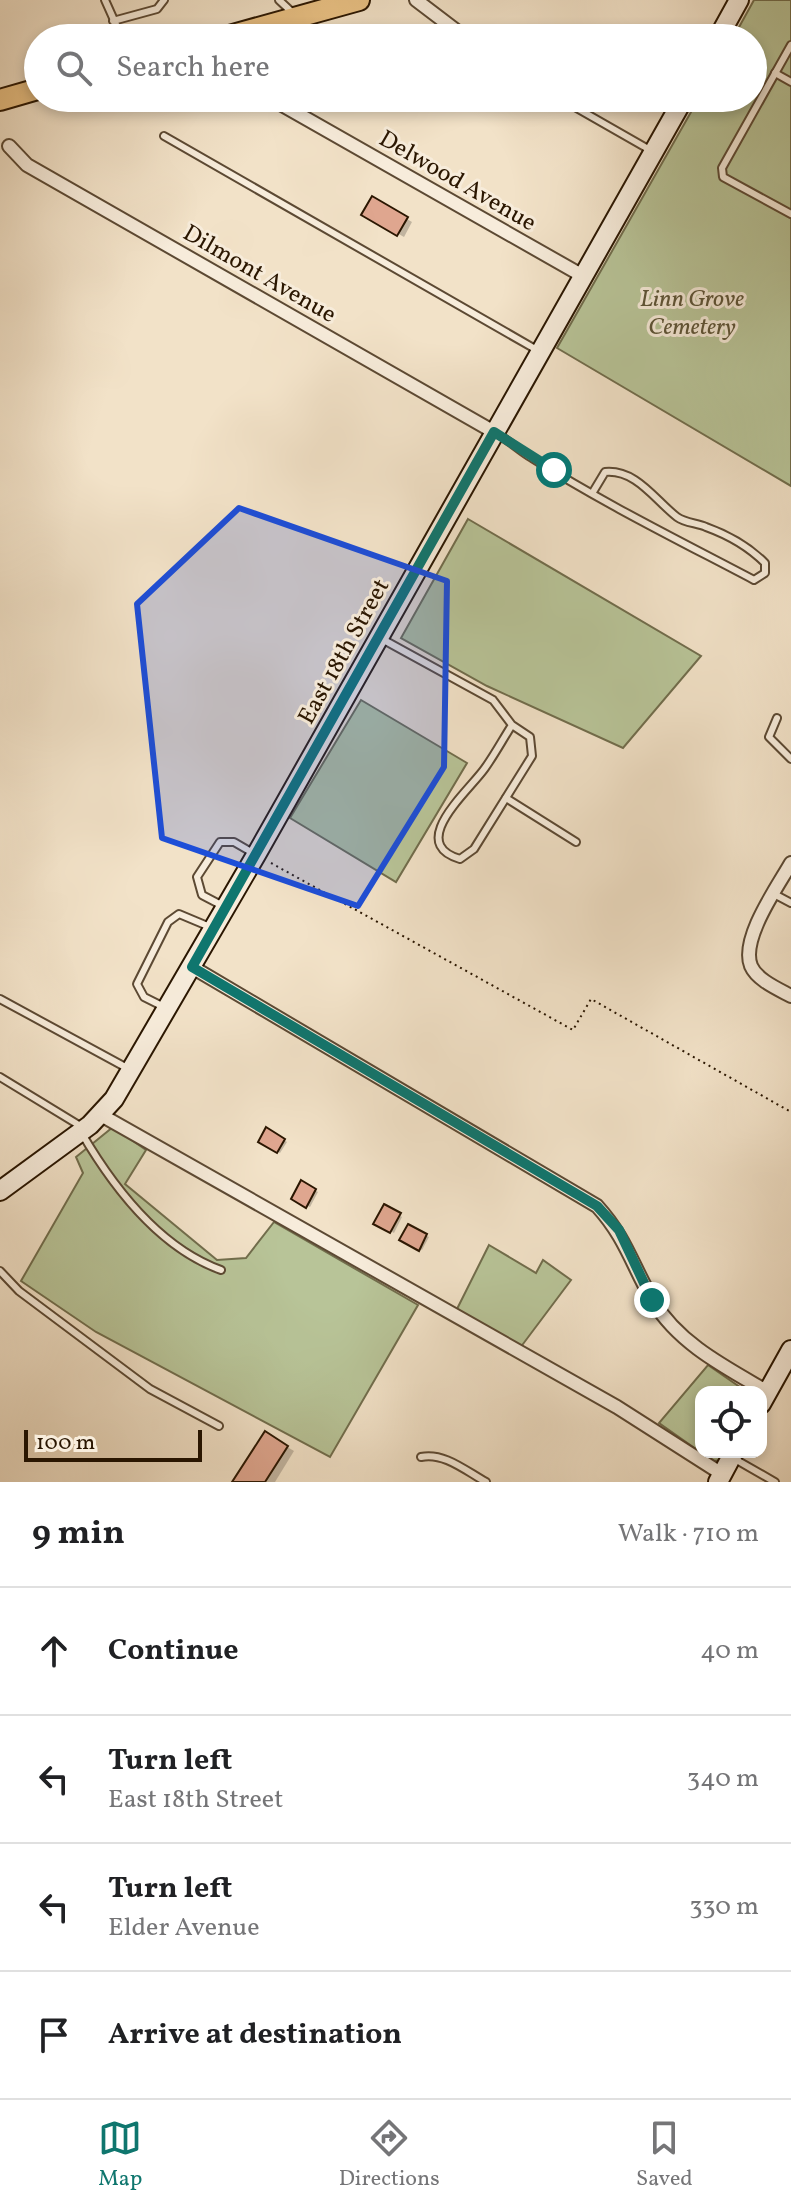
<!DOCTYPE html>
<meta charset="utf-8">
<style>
:root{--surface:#fff;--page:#f2f2f2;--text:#202124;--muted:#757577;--line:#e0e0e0;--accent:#0f766e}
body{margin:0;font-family:Vollkorn,serif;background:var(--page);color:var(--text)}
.controls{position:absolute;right:24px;bottom:24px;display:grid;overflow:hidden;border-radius:16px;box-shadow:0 4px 12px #0003}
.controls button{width:72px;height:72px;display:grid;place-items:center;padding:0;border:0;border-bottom:2px solid var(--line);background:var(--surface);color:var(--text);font:40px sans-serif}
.scale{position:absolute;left:24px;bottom:20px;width:178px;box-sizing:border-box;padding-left:8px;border:4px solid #2a1601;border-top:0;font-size:22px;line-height:28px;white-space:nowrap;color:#2a1601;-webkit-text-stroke:6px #f7ecdb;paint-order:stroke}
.stop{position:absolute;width:24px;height:24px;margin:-18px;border:6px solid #0f766e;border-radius:50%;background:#fff}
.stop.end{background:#0f766e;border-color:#fff;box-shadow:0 2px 8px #0008}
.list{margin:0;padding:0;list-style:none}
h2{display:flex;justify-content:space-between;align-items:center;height:104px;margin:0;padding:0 32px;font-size:34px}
h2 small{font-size:26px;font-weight:400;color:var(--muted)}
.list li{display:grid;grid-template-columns:52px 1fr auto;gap:24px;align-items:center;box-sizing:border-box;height:128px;padding:0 32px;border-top:2px solid var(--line)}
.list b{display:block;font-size:30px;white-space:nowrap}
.list p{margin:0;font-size:26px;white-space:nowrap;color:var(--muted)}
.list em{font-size:26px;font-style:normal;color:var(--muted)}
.icon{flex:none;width:44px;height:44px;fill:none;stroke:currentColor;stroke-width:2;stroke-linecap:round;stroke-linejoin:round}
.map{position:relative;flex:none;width:791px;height:1482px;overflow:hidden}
.search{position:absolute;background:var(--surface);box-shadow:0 4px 12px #0003;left:24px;right:24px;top:24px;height:88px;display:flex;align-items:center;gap:20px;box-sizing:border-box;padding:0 28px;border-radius:44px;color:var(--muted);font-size:30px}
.sheet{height:616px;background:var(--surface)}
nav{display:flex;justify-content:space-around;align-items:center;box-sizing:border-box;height:112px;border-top:2px solid var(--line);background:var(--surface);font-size:22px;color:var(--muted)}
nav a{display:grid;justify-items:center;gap:4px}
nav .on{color:var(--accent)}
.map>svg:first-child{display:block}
</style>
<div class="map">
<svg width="791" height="1482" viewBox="0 0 791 1482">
<rect width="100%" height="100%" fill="#f2e2c8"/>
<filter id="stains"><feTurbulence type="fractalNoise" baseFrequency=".0025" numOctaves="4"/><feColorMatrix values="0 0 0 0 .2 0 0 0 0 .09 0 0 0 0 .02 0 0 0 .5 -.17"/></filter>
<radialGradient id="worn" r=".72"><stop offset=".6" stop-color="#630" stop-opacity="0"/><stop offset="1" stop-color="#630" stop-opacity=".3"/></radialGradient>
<!-- green -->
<g fill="#b8c498" stroke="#716d4c" stroke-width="2">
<path d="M754,0H791V486L557,348L699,98H753V38H733Z"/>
<path d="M468,519L701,656L623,748L487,686L401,638Z"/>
<path d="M361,700L467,763L396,882L290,818Z"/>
<path d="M113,1127L146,1150L125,1184L217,1260L246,1258L274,1222L418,1305L330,1457L96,1332L21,1281L83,1173L76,1157Z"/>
<path d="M489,1245L536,1273L543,1260L571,1280L517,1352L456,1311Z"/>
<path d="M708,1365L747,1392H701V1452H728L723,1460L713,1461L659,1423Z"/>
</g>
<!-- shadow -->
<g fill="#0003">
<path d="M373,199L412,222L404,237L364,214Z"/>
<path d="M267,1130L287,1142L280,1153L261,1141Z"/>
<path d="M302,1183L318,1192L310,1207L293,1199Z"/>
<path d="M385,1207L402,1217L394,1233L376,1223Z"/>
<path d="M408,1226L429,1237L422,1250L402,1239Z"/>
<path d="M266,1434L294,1451L275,1482H234Z"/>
</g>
<!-- building -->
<g fill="#dfa68f" stroke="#2a1601" stroke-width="2">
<path d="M372,196L408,217L397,236L361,215Z"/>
<path d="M266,1127L285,1139L277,1153L258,1142Z"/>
<path d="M301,1180L316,1189L306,1208L291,1199Z"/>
<path d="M384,1204L401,1213L390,1233L373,1224Z"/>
<path d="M408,1224L427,1234L419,1251L399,1240Z"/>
<path d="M265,1431L288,1446L265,1482H232Z"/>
</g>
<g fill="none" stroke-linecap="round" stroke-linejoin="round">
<defs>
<g id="lane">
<path d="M105,0L122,38"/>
<path d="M279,0L295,15"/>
<path d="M113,21L157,9L164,0"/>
<path d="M791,45L722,168L723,177L791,214"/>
<path d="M775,73L791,82"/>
<path d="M559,98L650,150"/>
<path d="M164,136L537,350"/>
<path d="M497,434C510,441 520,451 532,458C603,503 680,541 754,580L765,573V563C749,547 728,535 706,527C697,523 685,523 677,517C655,500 636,469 605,472L593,492"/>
<path d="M382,639L493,700L512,725C503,739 495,754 485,768C469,791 406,843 460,859L474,849L532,756L530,737L512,725"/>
<path d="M777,718L769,737L791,759"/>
<path d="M506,798L576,842"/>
<path d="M774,894L791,903"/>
<path d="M223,906L202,895L197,877L220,842H234L253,853"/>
<path d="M0,999L127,1068"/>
<path d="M166,1008L144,997L137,984L168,922L179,914L210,927"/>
<path d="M0,1077L82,1127"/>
<path d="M81,1132C113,1187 160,1248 221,1270"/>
<path d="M0,1271L19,1291L150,1389L219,1426"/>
<path d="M421,1457C444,1452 466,1471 486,1482"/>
<path d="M733,1458L775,1482"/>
</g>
<g id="street">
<path d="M416,0L466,38"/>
<path d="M270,98L583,276"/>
<path d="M9,146L27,165L494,432"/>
<path d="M791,863C778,886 740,939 751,966C757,980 778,989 791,996"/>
<path d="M192,967L597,1206C626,1238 632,1265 653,1301C679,1344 725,1367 768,1392"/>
<path d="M101,1115L617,1407L722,1474"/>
</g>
<g id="secondary">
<path d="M718,38L739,0"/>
<path d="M0,1191L90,1125L114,1099L256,855L684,98"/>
<path d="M761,1404L791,1350"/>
<path d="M718,1482L734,1452"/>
</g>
<g id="primary">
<path d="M222,38L359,0"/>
<path d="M0,100L38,89"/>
</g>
</defs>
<!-- lane casing -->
<use href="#lane" stroke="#5c4933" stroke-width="10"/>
<!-- street casing -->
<use href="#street" stroke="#5c4933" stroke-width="16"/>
<!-- secondary casing -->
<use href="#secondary" stroke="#2a1601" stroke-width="22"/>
<!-- primary casing -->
<use href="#primary" stroke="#2a1601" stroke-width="24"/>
<!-- path -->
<path stroke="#2a1601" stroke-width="2" stroke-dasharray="2 4" stroke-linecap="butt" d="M271,863L573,1030L591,999L791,1112"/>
<!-- lane -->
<use href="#lane" stroke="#f7ecdb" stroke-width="6"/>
<!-- street -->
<use href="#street" stroke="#f7ecdb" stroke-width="12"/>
<!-- secondary -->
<use href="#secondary" stroke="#f7ecdb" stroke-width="18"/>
<!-- primary -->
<use href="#primary" stroke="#e9c184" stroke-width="20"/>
</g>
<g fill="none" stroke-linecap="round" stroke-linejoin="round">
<!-- route -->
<path stroke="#0f766e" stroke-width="10" d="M554,470L494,432L192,967L597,1206L619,1230L652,1300"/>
</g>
<!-- marked area -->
<path fill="#1d4ed8" fill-opacity="0.2" stroke="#1d4ed8" stroke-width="6" stroke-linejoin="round" d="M239,508L447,581L444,767L358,906L162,838L137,604Z"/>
<g text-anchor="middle" stroke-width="6" stroke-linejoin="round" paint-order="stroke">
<!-- street labels -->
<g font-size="24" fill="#2a1601" stroke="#f7ecdb">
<text transform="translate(458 180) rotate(30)" y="8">Delwood Avenue</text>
<text transform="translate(260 273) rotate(30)" y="8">Dilmont Avenue</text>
<text transform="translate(343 651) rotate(-61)" y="8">East 18th Street</text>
</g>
<!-- park labels -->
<g font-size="24" font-style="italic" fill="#5c5336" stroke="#f7ecdb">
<text x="692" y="306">Linn Grove<tspan x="692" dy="28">Cemetery</tspan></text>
</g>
</g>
<rect width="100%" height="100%" filter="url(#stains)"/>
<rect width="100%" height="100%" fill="url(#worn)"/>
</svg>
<div class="controls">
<button><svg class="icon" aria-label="locate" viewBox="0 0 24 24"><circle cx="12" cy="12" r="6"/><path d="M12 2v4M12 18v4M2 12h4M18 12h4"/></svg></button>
</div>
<div class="scale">100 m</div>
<div class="stop" style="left:554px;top:470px"></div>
<div class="stop end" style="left:652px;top:1300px"></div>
<div class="search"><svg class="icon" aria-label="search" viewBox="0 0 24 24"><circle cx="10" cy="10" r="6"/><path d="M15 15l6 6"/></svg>Search here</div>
</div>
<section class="sheet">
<h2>9 min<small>Walk · 710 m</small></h2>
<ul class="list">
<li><svg class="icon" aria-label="ahead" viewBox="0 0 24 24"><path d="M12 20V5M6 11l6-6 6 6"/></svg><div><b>Continue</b></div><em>40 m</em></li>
<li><svg class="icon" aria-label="left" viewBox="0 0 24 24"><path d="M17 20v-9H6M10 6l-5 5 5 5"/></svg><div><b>Turn left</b><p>East 18th Street</p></div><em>340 m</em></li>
<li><svg class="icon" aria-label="left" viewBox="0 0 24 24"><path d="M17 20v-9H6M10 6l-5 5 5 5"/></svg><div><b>Turn left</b><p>Elder Avenue</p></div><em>330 m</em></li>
<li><svg class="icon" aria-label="arrive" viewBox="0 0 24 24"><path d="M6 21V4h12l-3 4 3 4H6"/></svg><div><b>Arrive at destination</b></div></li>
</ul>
</section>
<nav>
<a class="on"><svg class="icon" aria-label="map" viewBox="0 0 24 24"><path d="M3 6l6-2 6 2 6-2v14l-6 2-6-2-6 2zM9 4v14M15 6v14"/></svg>Map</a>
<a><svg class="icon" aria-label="directions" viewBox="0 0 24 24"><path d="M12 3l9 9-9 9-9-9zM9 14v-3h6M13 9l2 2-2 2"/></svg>Directions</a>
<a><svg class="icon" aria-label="saved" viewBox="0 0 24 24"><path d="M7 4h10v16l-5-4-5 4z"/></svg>Saved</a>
</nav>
